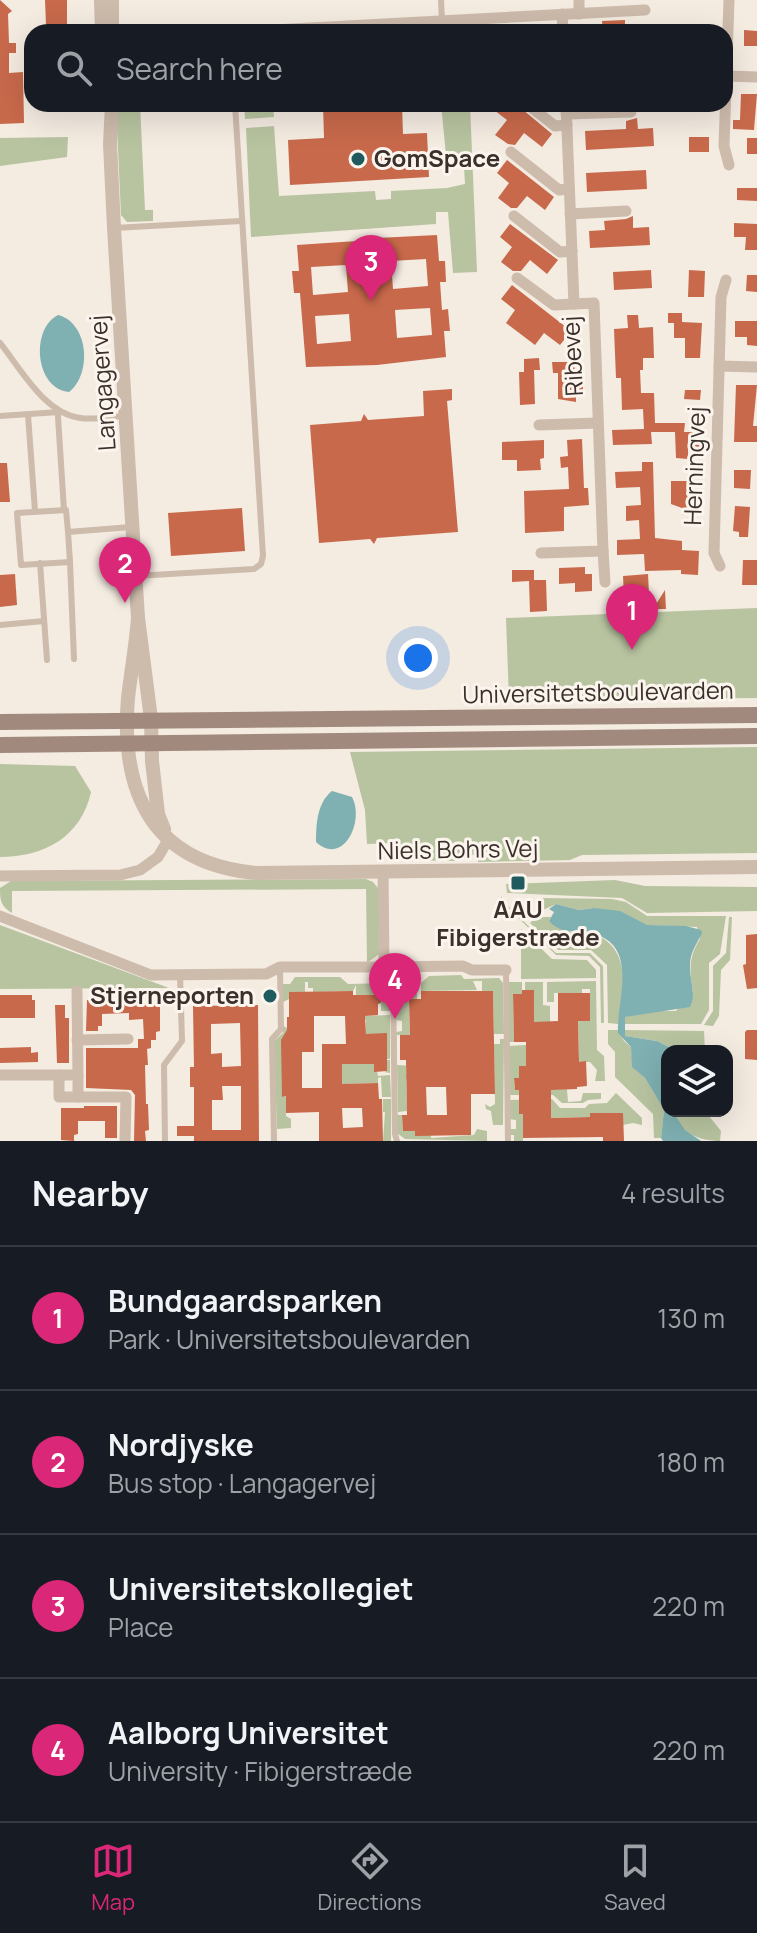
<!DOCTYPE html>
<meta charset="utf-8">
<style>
:root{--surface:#171b24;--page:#20242c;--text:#f1f3f6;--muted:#9ea1a6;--line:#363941;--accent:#db2777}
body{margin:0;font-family:Manrope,sans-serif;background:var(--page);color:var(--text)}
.controls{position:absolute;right:24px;bottom:24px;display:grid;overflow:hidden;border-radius:16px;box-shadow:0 8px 32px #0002}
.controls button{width:72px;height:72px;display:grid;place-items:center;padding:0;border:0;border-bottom:2px solid var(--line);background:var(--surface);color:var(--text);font:40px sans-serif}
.you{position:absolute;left:418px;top:658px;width:28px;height:28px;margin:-20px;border:6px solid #fff;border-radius:50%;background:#1a73e8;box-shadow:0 0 0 12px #1a73e833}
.badge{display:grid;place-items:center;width:52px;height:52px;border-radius:50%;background:var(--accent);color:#fff;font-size:26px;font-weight:700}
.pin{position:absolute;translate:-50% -66px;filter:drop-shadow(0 2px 4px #0008)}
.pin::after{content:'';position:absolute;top:42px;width:28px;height:24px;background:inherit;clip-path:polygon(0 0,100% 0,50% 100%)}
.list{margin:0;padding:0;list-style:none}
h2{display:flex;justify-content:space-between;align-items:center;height:104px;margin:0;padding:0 32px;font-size:34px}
h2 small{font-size:26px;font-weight:400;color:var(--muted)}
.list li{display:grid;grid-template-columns:52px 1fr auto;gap:24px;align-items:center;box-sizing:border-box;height:144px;padding:0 32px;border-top:2px solid var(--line)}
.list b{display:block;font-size:30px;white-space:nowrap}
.list p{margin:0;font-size:26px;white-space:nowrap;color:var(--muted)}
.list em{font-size:26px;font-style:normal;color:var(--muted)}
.icon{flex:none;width:44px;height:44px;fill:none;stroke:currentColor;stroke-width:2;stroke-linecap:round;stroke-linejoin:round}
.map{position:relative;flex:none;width:757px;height:1141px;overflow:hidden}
.search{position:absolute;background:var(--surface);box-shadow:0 8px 32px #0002;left:24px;right:24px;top:24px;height:88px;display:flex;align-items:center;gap:20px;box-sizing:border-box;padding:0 28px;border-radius:24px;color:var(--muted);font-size:30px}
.sheet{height:680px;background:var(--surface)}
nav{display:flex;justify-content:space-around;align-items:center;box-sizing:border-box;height:112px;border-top:2px solid var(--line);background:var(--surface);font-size:22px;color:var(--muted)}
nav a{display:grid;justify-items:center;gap:4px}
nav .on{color:var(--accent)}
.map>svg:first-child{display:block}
</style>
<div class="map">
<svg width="757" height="1141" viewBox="0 0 757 1141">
<rect width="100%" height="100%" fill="#f4ebe1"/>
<!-- green -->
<g fill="#b8c4a0">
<path d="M456,23L464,24L467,32H346L446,27Z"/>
<path d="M116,104H140L145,210H153V221L127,222L121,215Z"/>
<path d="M244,104H273L274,117L245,119Z"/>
<path d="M441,104H470L477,272L453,273L448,212H436V224L251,237L246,128L274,126L279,196L375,191L376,200L391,199V191L447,188L465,184L464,167H459L446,155Z"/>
<path d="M68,137L67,157L0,166V138Z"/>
<path d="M757,608V698L509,700L506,618Z"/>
<path d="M757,747V853L582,855L570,860L478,862L477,855L460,854L459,861L396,860L395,843L367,844L365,810L350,752Z"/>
<path d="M0,764L75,766L91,792C81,837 44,857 0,857Z"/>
<path d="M366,879L373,882L378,888L379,954L367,963L366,889L12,891V913C1,906 0,901 0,888L11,881Z"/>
<path d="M615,880L645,886L757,887V911L647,913L622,898L507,893L506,884Z"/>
<path d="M501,896L503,901L556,953H590L603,966L604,1023H601L600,967L589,956L556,955L501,901Z"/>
<path d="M542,898L612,899L626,902L647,916H726L720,954L709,963V1010L701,1024H623L624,1017L657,1011H676L693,991C689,970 689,956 700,939L697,927L646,925L594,908L579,910L556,904L543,910Z"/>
<path d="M536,917H551L549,921C556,924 564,930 572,932C580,934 588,931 596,935C632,949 624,995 618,1024L608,1023L607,965L591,950H558L530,923Z"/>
<path d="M729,917H732L730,960L721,970L719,1016L713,1026L704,1025L713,1011V966L726,953Z"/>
<path d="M0,925L169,988L0,989Z"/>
<path d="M521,929L552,959L587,960L596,970V978L521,979Z"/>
<path d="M461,975L464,979L499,978L503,983L504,1034H494L493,991H482V981H473L477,990L421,991V983L429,976Z"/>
<path d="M295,977H340L348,984L389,983L390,1011H381V995H356V985L353,991L313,992V988H308V982H305V992H289V999L283,1002L282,984H290Z"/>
<path d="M596,981L597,1050L604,1056L605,1081H595L597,1070L590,1062H574L579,1057L578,1018L582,1017V1021H590V989H582V993H554V1002H547V982Z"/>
<path d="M508,982H522V994H513L514,1042H508Z"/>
<path d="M525,982H543V1005L550,1006V1022H534V990H525Z"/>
<path d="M396,983H411L417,991V999H409L410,1039H406V1035H397V1060L396,1032L402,1031V1021L396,1020Z"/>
<path d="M293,1008L283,1097L286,1096V1116L291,1119V1128L277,1129L274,1041L283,1033V1026L287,1028Z"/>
<path d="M390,1015V1059H386V1066L387,1060H390V1073L384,1072L387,1071V1067L377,1071L378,1076L390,1075L391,1097H382L381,1077L378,1078V1083L347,1084L342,1088L333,1064L366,1051V1020L362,1016Z"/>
<path d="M608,1030H618L624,1041L631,1047L633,1067L645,1078L664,1110L661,1138H654L653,1114L615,1077V1052L608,1044Z"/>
<path d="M623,1030L704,1031L705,1051H672L671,1048L657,1041L625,1036Z"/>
<path d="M500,1039H504L503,1125H493L491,1111L486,1109L485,1104L490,1107L495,1104L494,1044H500Z"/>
<path d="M526,1045L535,1066H519V1074H522V1078L514,1079L515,1090H531V1095H509L508,1046Z"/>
<path d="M397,1065L430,1067H406V1075H410L406,1080L407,1111L398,1112Z"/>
<path d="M567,1089L568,1102L581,1101L583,1093H601V1099L588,1100L583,1103H562L553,1095H535L534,1090Z"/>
<path d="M616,1093L642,1118V1125L633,1123L623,1125V1113H591V1122L587,1117L547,1118L519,1106V1113L523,1114V1141H514V1135H509V1129H516V1120L509,1119V1100L552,1099L560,1108H585L589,1104L607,1103Z"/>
<path d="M383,1099H391V1141H383L385,1112H383Z"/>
<path d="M672,1111H705L721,1131L720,1141C700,1141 679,1133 672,1111Z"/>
<path d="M397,1115H402L403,1131H410L411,1128H415V1135H431V1138L474,1135L477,1129L487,1131V1141L405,1139L397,1133Z"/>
</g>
<!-- water -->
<g fill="#7fb0b2">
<path d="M58,315C89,323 92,374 69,392C35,389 30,329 58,315Z"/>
<path d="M332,791L352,797C365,821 343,867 316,842C316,824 317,803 332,791Z"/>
<path d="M556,904L579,910L594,908L620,911L647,925L686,926L701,930L702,933C697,944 690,952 690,965C689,980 697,993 690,1007L625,1017V1036L657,1041L671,1048L672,1051H667L665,1092L667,1111H672L685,1130L701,1141H663L661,1138L664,1110L645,1078L632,1067L631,1047L618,1033C616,1002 641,943 590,933C574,930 562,935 549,921L554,912L549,909Z"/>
</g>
<!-- building -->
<g fill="#c8694b" fill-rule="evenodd">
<path d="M0,0L12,11L8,14L9,43H16V53H9V73L23,72L24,123L0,124Z"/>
<path d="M45,0H67V24H60L57,28L52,24L46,25Z"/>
<path d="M625,20V32H603L602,21Z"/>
<path d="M744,30L757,31V46H744Z"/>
<path d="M741,94H757L754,130L733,129V120H740Z"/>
<path d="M323,104H402L403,134L427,133L429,177L290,185L288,140L324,138Z"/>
<path d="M499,104H516L552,134L542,147L524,133L515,145L508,144L495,135L507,120L494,110Z"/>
<path d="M637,118L638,129L653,128L654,146L586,150L585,131L626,129V121Z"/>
<rect x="689" y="137" width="20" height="15"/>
<rect x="747" y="138" width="10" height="16"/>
<path d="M507,160L554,197L545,210L527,196L517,208H511L498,198L509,183L497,173Z"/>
<path d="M646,170L647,189L587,192L586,173Z"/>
<path d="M737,188H757V201L737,200Z"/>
<path d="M633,216V228L649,227L650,245L590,248L589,231L605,230L604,221L626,219Z"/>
<path d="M734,223L757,224V250H745L746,237H734Z"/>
<path d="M510,224L558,260L547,274L530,260L521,271H513L501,262L512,247L500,237Z"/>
<path d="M437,235L439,261H445L446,282H440L442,310L448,309L450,331H444L446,357L377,365L306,367L300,293H294L292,271H299L297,245L357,241V239ZM426,259L428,286L393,289L391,261ZM346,265L348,292L313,295L311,267ZM430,308L432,335L397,338L395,310ZM349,314L351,341L317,344L315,316Z"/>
<path d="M651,270L652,288L614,290L613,272Z"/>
<path d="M689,270L705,271L704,297H688Z"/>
<path d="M747,275H757V292L746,291Z"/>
<path d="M512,285L571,331L560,345L544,333L535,345L506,323L515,310L501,299Z"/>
<path d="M668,313H682V322L702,323L700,358H685V338H674V323H668Z"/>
<path d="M627,315H638L639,328L653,327L654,358H643V370H640L641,393H654L655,423H685L684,432H702L701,448L688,447V459L676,458L675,432H651L652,444L613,445L612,430L644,429L643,409L622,410L621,378H616L614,329L628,328Z"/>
<path d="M735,321H757V346L747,345V337H735Z"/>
<path d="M539,358L540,370H534L535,404L520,405L519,372H524V359Z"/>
<path d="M552,362H574L575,376H583V396H576V402L558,399V373H553Z"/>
<path d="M736,385H757L753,426H757V442H734Z"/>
<path d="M452,389V400L447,401L458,532L377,538L374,544L370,539L319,543L310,425L361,421L364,414L368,420L424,416L423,391Z"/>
<path d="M685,390H701L700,400L684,399Z"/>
<path d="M582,439L584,488H588L589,505L564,507V531L525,533L524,491L569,489L568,467L561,468L560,457L568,456L567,440Z"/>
<path d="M544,440V458L540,459L541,470L517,471V460H502V442Z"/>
<path d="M642,462H653L655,538L682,541V550L699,551L698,575L681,574V570L645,571L644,554L617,555V540L640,539L639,520L626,521V506L641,505L640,487L616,488L615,472L642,471Z"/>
<path d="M0,463H7L10,502H0Z"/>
<path d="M734,470H751L750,489L734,488Z"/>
<path d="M671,481H689L688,492H698L697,515H682V508L671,504Z"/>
<path d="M735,506L750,507L748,537H739V532L733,531Z"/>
<path d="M242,508L245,551L171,556L168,513Z"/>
<path d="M743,560H757V585H742Z"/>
<path d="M585,567V574H592V591L575,592V583L559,584V568Z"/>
<path d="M512,570H534V580H546L547,611L530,612L529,581L512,582Z"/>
<path d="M15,574L17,605L0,607V575Z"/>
<path d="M648,574L649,594L624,596L623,576Z"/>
<path d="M665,590L666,609H653Z"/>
<path d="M757,934V988L747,989L743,965L746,964V935Z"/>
<path d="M522,990H534V1022L558,1021V993H590V1021H578L579,1062L586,1061L587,1086L577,1087V1089L551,1090V1118L590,1117V1113H623L624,1141H603V1137L523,1138V1114H519V1090H515L514,1078H519V1066H526V1042H514L513,994H522Z"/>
<path d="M353,991V995H381V1003L378,1004V1015L365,1016L366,1034L387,1033V1071L374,1072V1064H342V1084L378,1083L379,1099H382L383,1141H319V1112L286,1113V1096L282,1097L281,1040L287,1030V1017H289V992ZM314,1016H345L346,1044H322V1088H302V1052H314ZM342,1108H362L363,1127L343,1128Z"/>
<path d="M421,991H493L495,1094H471V1135L415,1136V1131H403L402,1115H407L406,1060H400V1035H410L409,999H421ZM426,1087H446L447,1115H427Z"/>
<path d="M0,995H32V1000H35V1018H0Z"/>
<path d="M87,1000H127V1002H138V1005H160V1031L156,1032V1040H151V1048L147,1049L148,1065H145L146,1104H148L149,1130L145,1131L146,1141H134L135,1095L131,1090L86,1088V1048H138V1039H144L143,1019L129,1020V1013L102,1014V1026H98V1031H86Z"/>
<path d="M55,1005H65V1018H69V1063H57Z"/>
<path d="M258,1005L259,1141H194V1136H177V1126H194V1087H190V1067H194L193,1006ZM240,1023L241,1066L222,1067V1053L211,1054V1024ZM222,1086H241V1130H212V1100H223Z"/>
<path d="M747,1030H757V1060L745,1059V1032Z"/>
<path d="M31,1047V1053L38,1052V1062L0,1063V1048Z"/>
<path d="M84,1106H117V1138H105V1121H78V1134L74,1135V1141L61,1140V1108H84Z"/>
</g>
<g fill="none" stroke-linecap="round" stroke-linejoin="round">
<!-- service -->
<g stroke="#cdbbac" stroke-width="6">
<path d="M441,0L442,20"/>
<path d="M114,228L241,221"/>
<path d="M0,343C21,369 44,413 80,418C94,420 109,417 124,416"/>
<path d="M28,415L35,511"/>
<path d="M0,416L59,412L58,417L64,510"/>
<path d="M68,532L66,510L17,513L21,565L70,562L68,532L131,527"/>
<path d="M70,562L74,659"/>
<path d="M40,563L47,660"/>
<path d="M136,576L254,569L261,564L263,556L235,104"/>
<path d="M0,625L44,621"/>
<path d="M384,967L393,983L395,1134L397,1141"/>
<path d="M506,970L508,1141"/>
<path d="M165,1141L164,1065L182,1041L180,974"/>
<path d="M274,1141L272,1039L281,1029L280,968"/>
</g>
<!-- minor -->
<g stroke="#cdbbac" stroke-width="11">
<path d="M579,0V14"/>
<path d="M562,14L563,32"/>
<path d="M235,32L645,10"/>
<path d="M726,76L757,77"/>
<path d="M527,104L555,126L567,125"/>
<path d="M566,114L631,112"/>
<path d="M511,152L559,190L569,189"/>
<path d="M729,165L724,146L729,0"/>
<path d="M570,214L626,211"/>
<path d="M514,216L560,252L572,251"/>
<path d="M517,278L554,305L574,304"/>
<path d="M719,366L757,367"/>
<path d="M539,425L598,423"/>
<path d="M603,551L605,582"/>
<path d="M541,553L603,551L594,303L574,304L566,104"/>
<path d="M720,566L714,553L721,297L726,280"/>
<path d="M0,876L120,875L140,870L158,857L168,840"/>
<path d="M0,916L151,975L266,974L280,967H384L383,872"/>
<path d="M384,967L463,966L472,970H506"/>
<path d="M77,1040L128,1039"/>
<path d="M0,1075H78L77,991"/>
<path d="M59,1075V1097H78V1075"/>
<path d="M78,1097H126L125,1141"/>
</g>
<!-- tertiary -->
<g stroke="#cdbbac" stroke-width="14">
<path d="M101,0L102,32"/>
<path d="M112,0V32"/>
<path d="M112,104L110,144L114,228L138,618L151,719L152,761L158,814L164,829"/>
<path d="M138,618C136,645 131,672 128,698C120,795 154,864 257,873L757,867"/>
</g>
<!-- secondary -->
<g stroke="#a18a7d" stroke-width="16">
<path d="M0,722L757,715"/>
<path d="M0,745L757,736"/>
</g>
</g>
<!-- markers -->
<g fill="#1f5a5e" stroke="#fbf5ee" stroke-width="3">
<circle cx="358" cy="159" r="8"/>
<rect x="510" y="875" width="16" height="16" rx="4"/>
<circle cx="270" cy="996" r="8"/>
</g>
<g text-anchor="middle" stroke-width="6" stroke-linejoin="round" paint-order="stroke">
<!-- poi labels -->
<g font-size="24" font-weight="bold" fill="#3b302b" stroke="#fbf5ee" text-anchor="start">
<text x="374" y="167">GomSpace</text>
<text x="518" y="918" text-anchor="middle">AAU<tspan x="518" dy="28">Fibigerstræde</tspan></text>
<text x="254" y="1004" text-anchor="end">Stjerneporten</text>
</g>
<!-- street labels -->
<g font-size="24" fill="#3b302b" stroke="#fbf5ee">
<text transform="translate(573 356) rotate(-93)" y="8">Ribevej</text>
<text transform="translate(103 383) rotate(-94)" y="8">Langagervej</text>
<text transform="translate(695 466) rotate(-88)" y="8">Herningvej</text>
<text transform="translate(598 693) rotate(-1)" y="8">Universitetsboulevarden</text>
<text transform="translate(458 850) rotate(-1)" y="8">Niels Bohrs Vej</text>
</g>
</g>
</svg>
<div class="controls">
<button><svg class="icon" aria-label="layers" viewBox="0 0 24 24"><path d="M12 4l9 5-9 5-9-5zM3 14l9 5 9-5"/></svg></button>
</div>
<div class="you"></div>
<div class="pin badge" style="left:632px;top:650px">1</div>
<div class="pin badge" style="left:125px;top:603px">2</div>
<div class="pin badge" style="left:371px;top:301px">3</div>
<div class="pin badge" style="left:395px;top:1019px">4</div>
<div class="search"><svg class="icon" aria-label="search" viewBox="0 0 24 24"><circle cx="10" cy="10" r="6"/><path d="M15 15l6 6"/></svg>Search here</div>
</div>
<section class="sheet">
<h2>Nearby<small>4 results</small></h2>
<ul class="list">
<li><span class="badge">1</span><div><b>Bundgaardsparken</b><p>Park · Universitetsboulevarden</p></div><em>130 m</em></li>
<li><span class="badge">2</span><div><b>Nordjyske</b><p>Bus stop · Langagervej</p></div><em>180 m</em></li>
<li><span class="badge">3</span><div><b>Universitetskollegiet</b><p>Place</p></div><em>220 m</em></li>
<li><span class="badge">4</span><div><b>Aalborg Universitet</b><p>University · Fibigerstræde</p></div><em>220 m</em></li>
</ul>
</section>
<nav>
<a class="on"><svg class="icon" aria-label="map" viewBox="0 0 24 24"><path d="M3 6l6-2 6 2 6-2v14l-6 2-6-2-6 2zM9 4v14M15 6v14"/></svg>Map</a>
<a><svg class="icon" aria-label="directions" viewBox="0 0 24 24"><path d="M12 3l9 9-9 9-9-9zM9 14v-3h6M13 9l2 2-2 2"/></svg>Directions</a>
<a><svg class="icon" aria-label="saved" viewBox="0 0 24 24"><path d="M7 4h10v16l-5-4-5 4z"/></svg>Saved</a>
</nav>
